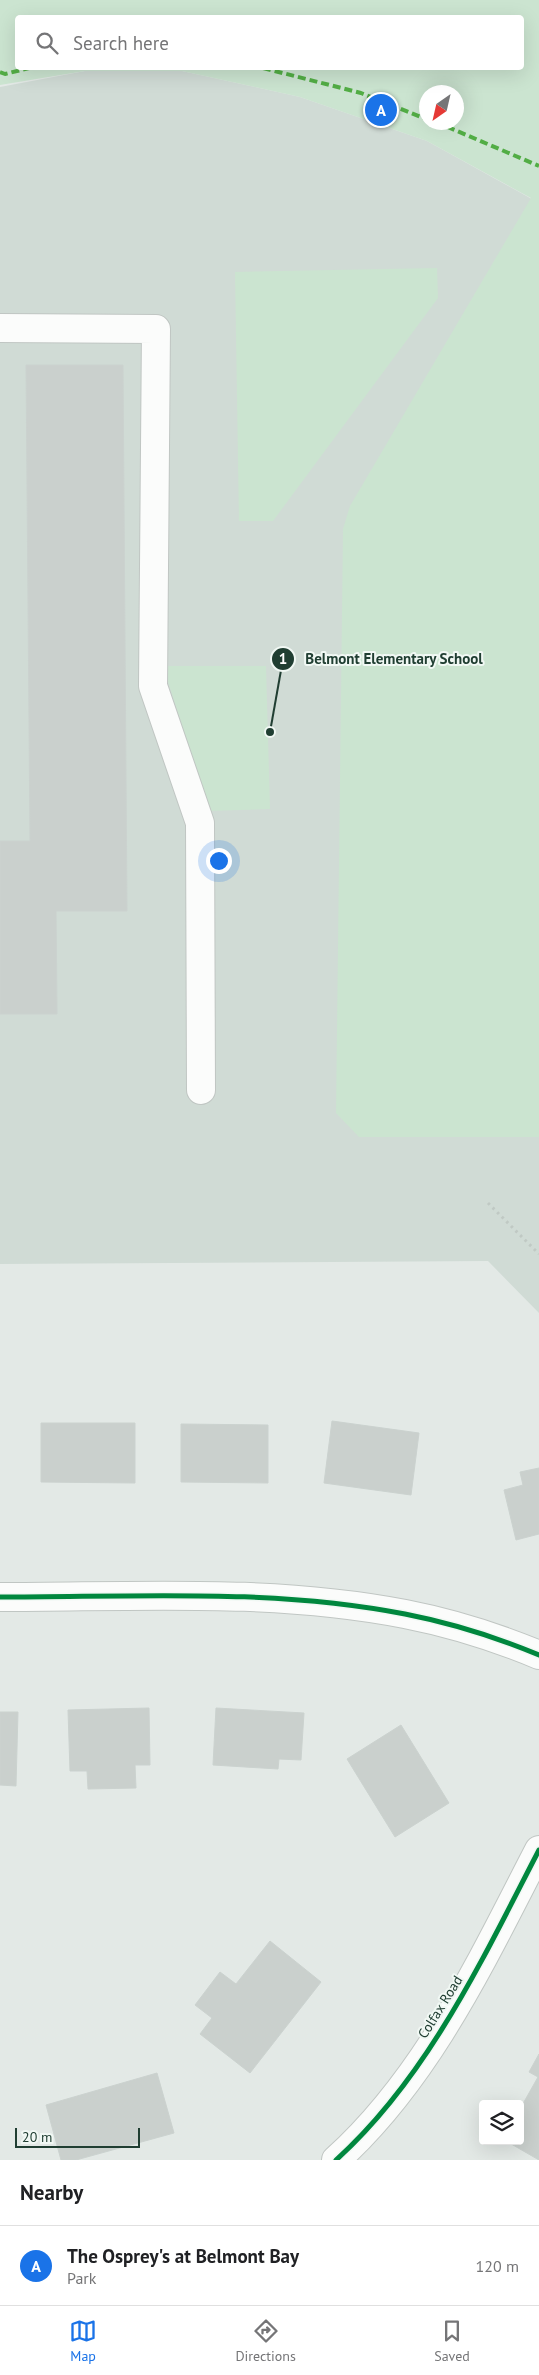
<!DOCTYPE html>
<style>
:root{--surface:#fff;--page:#f2f2f2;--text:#202124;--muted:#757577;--line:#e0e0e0;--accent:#1a73e8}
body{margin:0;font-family:"PT Sans",sans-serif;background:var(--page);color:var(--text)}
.controls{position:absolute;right:15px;bottom:15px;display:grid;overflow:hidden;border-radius:5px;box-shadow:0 5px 20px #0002}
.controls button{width:45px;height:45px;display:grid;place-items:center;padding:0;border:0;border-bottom:1px solid var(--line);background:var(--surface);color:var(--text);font:25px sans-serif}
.compass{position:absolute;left:419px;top:85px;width:45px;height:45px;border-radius:50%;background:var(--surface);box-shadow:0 5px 20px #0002;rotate:214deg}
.scale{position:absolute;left:15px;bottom:12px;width:125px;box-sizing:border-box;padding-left:5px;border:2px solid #203e32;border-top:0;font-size:14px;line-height:18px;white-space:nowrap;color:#203e32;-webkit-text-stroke:4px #f1f8f4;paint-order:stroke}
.you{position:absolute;left:218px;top:860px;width:18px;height:18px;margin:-12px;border:4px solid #fff;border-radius:50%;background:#1a73e8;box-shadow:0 0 0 8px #1a73e833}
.badge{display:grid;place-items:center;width:32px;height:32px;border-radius:50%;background:var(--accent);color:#fff;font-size:16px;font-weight:700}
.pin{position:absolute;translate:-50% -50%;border:2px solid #fff;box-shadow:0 1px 5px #0006}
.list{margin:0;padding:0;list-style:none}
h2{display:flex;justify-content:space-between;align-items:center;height:65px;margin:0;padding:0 20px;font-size:21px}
h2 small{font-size:16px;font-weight:400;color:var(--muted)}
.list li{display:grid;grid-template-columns:32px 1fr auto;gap:15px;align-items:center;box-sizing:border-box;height:80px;padding:0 20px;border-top:1px solid var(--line)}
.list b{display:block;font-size:19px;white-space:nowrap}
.list p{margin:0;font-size:16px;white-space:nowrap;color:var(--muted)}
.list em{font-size:16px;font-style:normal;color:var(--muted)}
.icon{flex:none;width:28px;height:28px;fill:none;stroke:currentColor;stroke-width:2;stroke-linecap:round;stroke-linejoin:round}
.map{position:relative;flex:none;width:539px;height:2160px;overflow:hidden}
.search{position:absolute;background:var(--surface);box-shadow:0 5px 20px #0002;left:15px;right:15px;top:15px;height:55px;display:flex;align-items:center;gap:12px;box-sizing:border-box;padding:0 18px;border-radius:5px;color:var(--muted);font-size:19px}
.sheet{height:145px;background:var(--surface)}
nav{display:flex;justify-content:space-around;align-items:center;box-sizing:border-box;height:70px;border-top:1px solid var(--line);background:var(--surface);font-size:14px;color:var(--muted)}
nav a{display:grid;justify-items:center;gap:2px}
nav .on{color:var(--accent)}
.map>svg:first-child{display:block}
</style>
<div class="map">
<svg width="539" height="2160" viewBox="0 0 539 2160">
<rect width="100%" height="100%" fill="#e3e9e6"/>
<!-- built -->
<path fill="#d0dbd5" d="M85,71H182L300,97L427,141L539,203V1313L488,1261L0,1264V87Z"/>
<!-- green -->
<g fill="#cbe4d0" fill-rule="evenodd">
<path d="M0,0H539V1137H359L336,1113L343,529L350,506L531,198L427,141L300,97L182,71H85L0,85ZM18,18H522V68H18ZM456,92V122H426V92Z"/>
<path d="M437,268L438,298L273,521H239L235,272Z"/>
<path d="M163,666H266L270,809L209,811Z"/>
</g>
<!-- building -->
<g fill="#cad0cd" stroke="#cbd2cf">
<path d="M26,365H123L127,911H56L57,1014H0V841H30Z"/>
<path d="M332,1421L419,1433L411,1495L324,1483Z"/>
<path d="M41,1423H135V1483L41,1482Z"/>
<path d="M181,1424L268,1425V1483L181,1482Z"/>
<path d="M539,1468V1534L516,1540L504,1490L523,1485L520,1472Z"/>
<path d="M149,1708L150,1765H135L136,1788L88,1789L87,1771H70L68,1710Z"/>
<path d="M216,1708L304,1713L301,1760L279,1759L278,1769L213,1765Z"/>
<path d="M0,1712H18L16,1786L0,1785Z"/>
<path d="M401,1725L449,1803L395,1837L347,1759Z"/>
<path d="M270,1941L321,1982L250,2073L200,2034L212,2018L195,2005L220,1972L236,1984Z"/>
<path d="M539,2054V2160L506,2141H520V2109L538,2077L529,2072Z"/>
<path d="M157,2073L174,2133L76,2160H61L46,2105Z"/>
</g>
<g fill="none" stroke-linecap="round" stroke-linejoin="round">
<defs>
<g id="minor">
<path d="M0,328L156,329L153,686L200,823L201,1090"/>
<path d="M0,1597C134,1597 272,1588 405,1614C451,1623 496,1637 539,1655"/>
<path d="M336,2160C428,2077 483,1958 539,1850"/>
</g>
</defs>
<!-- minor casing -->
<use href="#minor" stroke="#c0c6c3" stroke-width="30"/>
<!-- path -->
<path stroke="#c0c9c4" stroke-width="3" stroke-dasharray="2.5 4" stroke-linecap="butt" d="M488,1203L539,1254"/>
<!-- minor -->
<use href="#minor" stroke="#fbfcfb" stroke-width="28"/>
<!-- quiet -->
<g stroke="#52ad45" stroke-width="4" stroke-dasharray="8 4" stroke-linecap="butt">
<path d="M263,68L361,93L426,119"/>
<path d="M0,72L5,74L29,68"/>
<path d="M436,122L539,166"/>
</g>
<defs>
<g id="cycleway">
<path d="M0,1597C134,1597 272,1588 405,1614C451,1623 496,1637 539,1655"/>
<path d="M336,2160C428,2077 483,1958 539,1850"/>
</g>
</defs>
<!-- cycleway casing -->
<use href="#cycleway" stroke="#f1f8f4" stroke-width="8"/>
<!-- cycleway -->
<use href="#cycleway" stroke="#00873e" stroke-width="5"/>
</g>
<g text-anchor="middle" stroke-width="4" stroke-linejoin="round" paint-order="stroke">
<!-- street labels -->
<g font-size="14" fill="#203e32" stroke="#f1f8f4">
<text transform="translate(440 2007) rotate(-58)" y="5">Colfax Road</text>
</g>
</g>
<!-- callouts -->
<path fill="none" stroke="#203e32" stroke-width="2" d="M270 732L283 659"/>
<g fill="#203e32" stroke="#f1f8f4" stroke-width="2">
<circle cx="270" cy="732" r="5"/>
<circle cx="283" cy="659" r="12"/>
</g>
<g font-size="15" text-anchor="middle" font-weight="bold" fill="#fff">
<text x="283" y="664">1</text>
</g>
<g font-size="15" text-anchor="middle" font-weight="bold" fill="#203e32" stroke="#f1f8f4" stroke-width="4" stroke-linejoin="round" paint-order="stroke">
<text x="394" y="664">Belmont Elementary School</text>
</g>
</svg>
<div class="controls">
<button><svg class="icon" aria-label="layers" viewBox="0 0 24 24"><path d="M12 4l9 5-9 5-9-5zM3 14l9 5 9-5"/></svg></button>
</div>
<svg class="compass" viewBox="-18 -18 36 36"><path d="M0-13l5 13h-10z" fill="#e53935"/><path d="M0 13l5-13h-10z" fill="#757577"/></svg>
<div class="scale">20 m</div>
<div class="you"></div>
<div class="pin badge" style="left:381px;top:110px">A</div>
<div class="search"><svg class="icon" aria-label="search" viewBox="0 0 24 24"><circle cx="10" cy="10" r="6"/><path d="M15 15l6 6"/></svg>Search here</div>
</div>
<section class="sheet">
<h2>Nearby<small></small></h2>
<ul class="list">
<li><span class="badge">A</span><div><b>The Osprey's at Belmont Bay</b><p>Park</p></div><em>120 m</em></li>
</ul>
</section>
<nav>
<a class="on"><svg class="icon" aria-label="map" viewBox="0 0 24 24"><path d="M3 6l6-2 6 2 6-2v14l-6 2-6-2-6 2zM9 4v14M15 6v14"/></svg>Map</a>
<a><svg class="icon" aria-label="directions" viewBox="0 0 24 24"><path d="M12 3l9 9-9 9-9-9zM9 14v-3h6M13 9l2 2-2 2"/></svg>Directions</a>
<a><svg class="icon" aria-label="saved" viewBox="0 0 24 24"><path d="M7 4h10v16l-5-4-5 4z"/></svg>Saved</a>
</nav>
